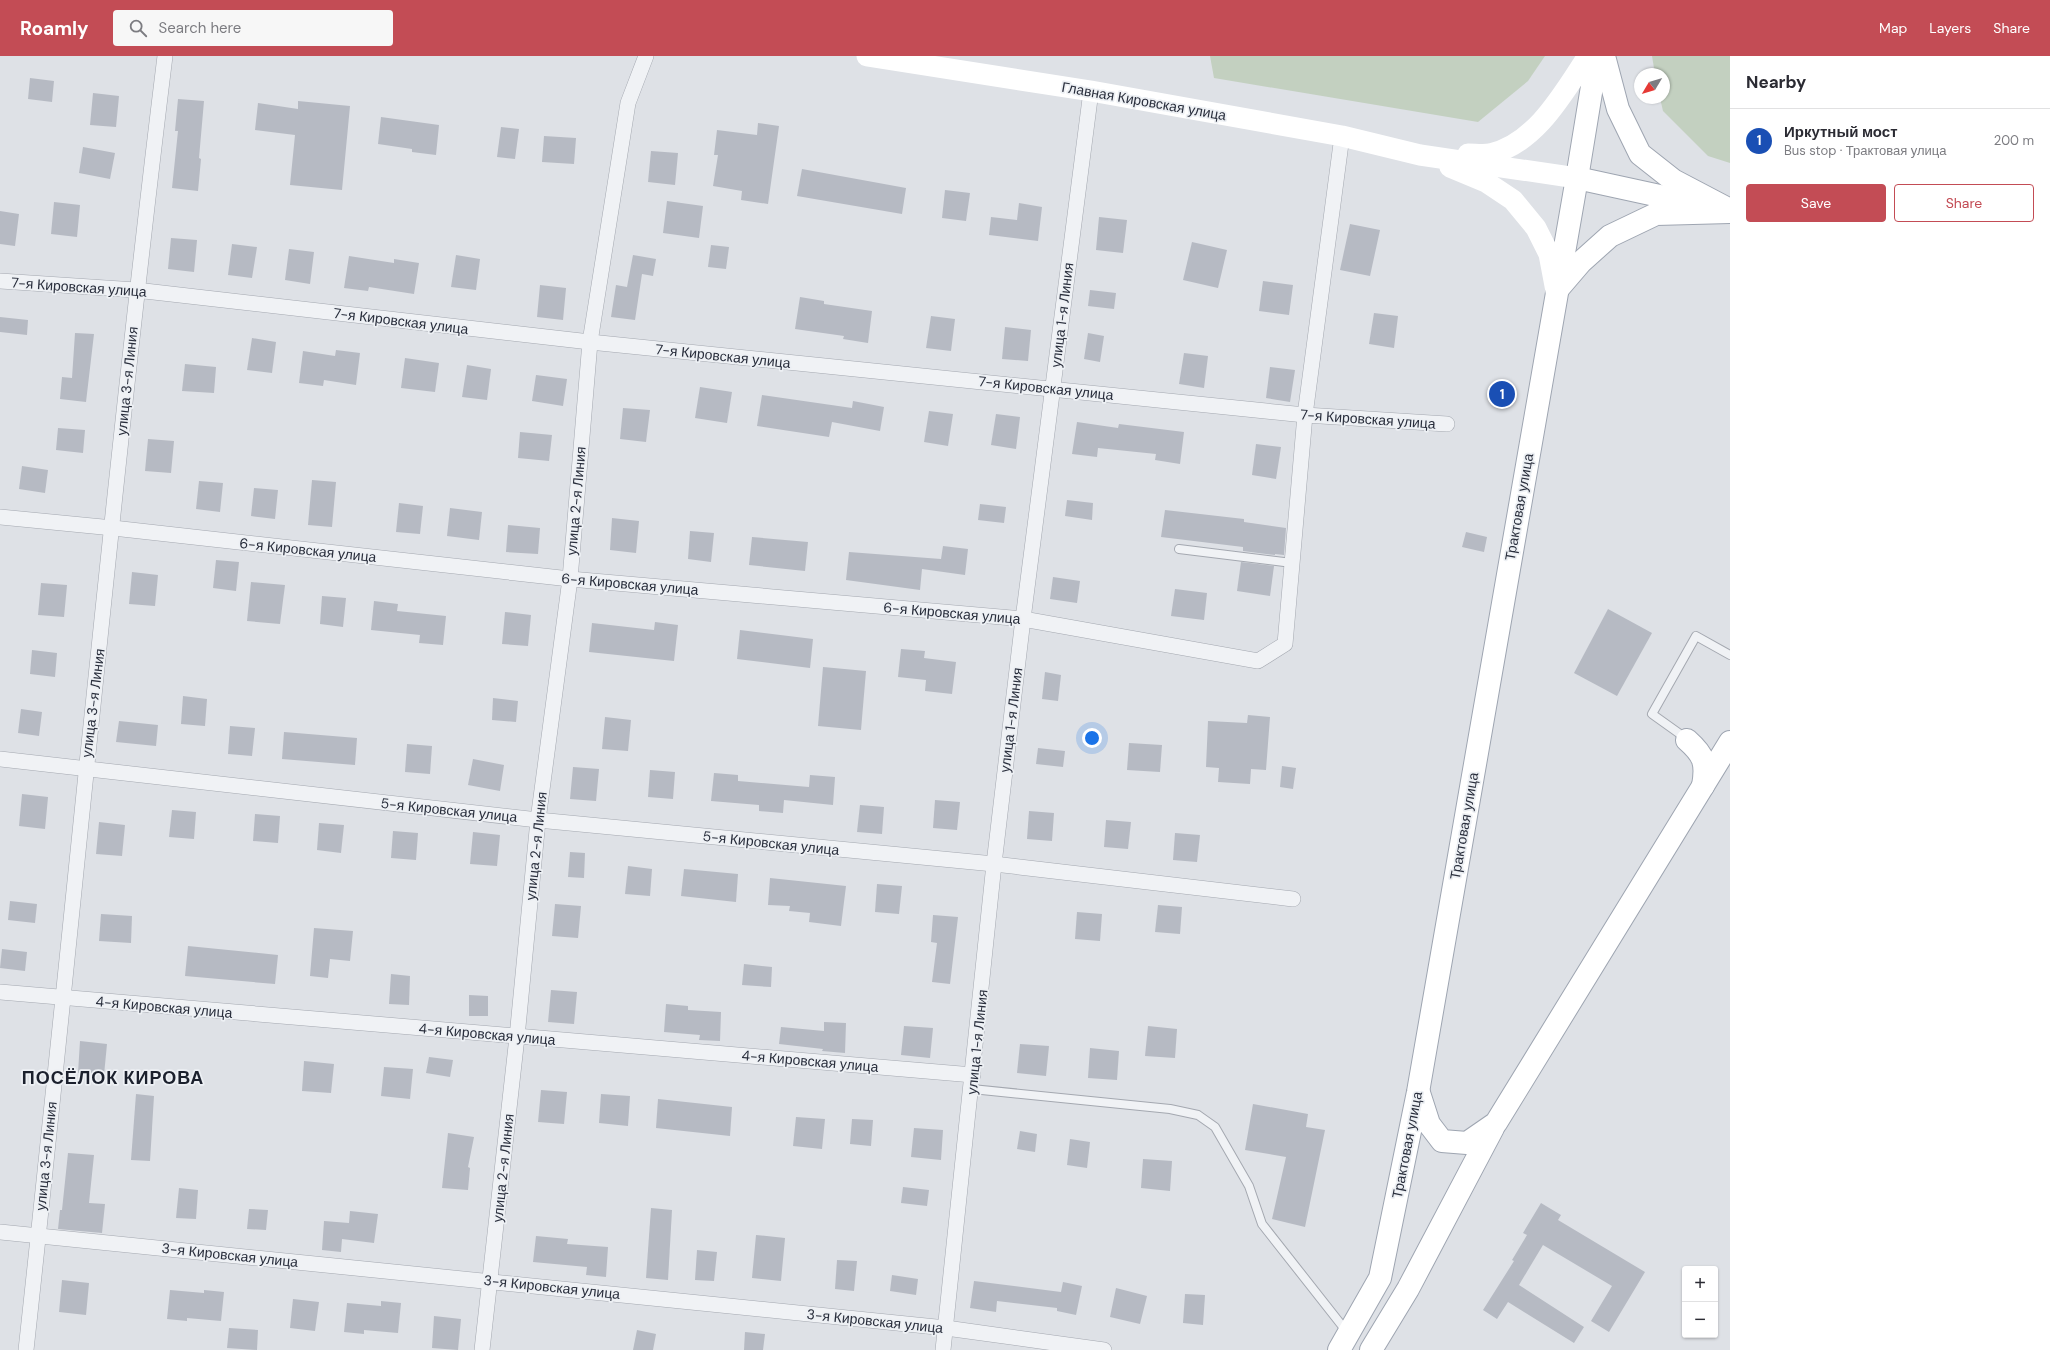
<!DOCTYPE html>
<meta charset="utf-8">
<style>
:root{--surface:#fff;--page:#f7f7f7;--text:#2b2b33;--muted:#7c7c81;--line:#e1e1e2;--accent:#c34c55}
body{margin:0;font-family:"DM Sans",sans-serif;background:var(--page);color:var(--text)}
.controls{position:absolute;right:12px;bottom:12px;display:grid;overflow:hidden;border-radius:4px;box-shadow:0 1px 3px #0004}
.controls button{width:36px;height:36px;display:grid;place-items:center;padding:0;border:0;border-bottom:1px solid var(--line);background:var(--surface);color:var(--text);font:20px sans-serif}
.compass{position:absolute;left:1634px;top:12px;width:36px;height:36px;border-radius:50%;background:var(--surface);box-shadow:0 1px 3px #0004;rotate:232deg}
.you{position:absolute;left:1092px;top:682px;width:14px;height:14px;margin:-10px;border:3px solid #fff;border-radius:50%;background:#1a73e8;box-shadow:0 0 0 6px #1a73e833}
.badge{display:grid;place-items:center;width:26px;height:26px;border-radius:50%;background:var(--accent);color:#fff;font-size:13px;font-weight:700}
.pin{position:absolute;translate:-50% -50%;border:2px solid #fff;box-shadow:0 1px 4px #0006}
.list{margin:0;padding:0;list-style:none}
h2{display:flex;justify-content:space-between;align-items:center;height:52px;margin:0;padding:0 16px;font-size:17px}
h2 small{font-size:13px;font-weight:400;color:var(--muted)}
.list li{display:grid;grid-template-columns:26px 1fr auto;gap:12px;align-items:center;box-sizing:border-box;height:64px;padding:0 16px;border-top:1px solid var(--line)}
.list b{display:block;font-size:15px;white-space:nowrap}
.list p{margin:0;font-size:13px;white-space:nowrap;color:var(--muted)}
.list em{font-size:13px;font-style:normal;color:var(--muted)}
.actions{display:flex;gap:8px;padding:12px 16px}
.actions a{flex:1;padding:9px 0;border:1px solid var(--accent);border-radius:4px;text-align:center;font-size:14px;color:var(--accent)}
.actions .main{background:var(--accent);color:#fff}
.icon{flex:none;width:22px;height:22px;fill:none;stroke:currentColor;stroke-width:2;stroke-linecap:round;stroke-linejoin:round}
.map{position:relative;flex:none;width:1730px;height:1294px;overflow:hidden}
header{display:flex;align-items:center;gap:24px;box-sizing:border-box;height:56px;padding:0 20px;background:var(--accent);color:#fff}
header strong{font-size:19px}
nav{display:flex;gap:22px;margin-inline-start:auto;font-size:14px}
.search{width:280px;height:36px;background:var(--page);display:flex;align-items:center;gap:10px;box-sizing:border-box;padding:0 14px;border-radius:4px;color:var(--muted);font-size:15px}
main{display:flex}
aside{flex:1;background:var(--surface)}
.map>svg:first-child{display:block}
</style>
<header>
<strong>Roamly</strong>
<div class="search"><svg class="icon" aria-label="search" viewBox="0 0 24 24"><circle cx="10" cy="10" r="6"/><path d="M15 15l6 6"/></svg>Search here</div>
<nav><a>Map</a><a>Layers</a><a>Share</a></nav>
</header>
<main>
<div class="map">
<svg width="1730" height="1294" viewBox="0 0 1730 1294">
<rect width="100%" height="100%" fill="#dee1e6"/>
<!-- green -->
<g fill="#c3d0c0">
<path d="M1210,0H1545L1528,25L1478,66L1214,22Z"/>
<path d="M1652,0H1730V107L1708,100L1663,55L1660,42H1664V18H1655Z"/>
</g>
<!-- building -->
<g fill="#b6bac3">
<path d="M30,22L54,25L52,46L28,43Z"/>
<path d="M93,37L119,40L116,71L90,69Z"/>
<path d="M178,43L204,45L199,102L201,103L198,135L172,132L178,75H175Z"/>
<path d="M298,45L350,50L342,134L290,129L295,79L255,74L258,47L298,53Z"/>
<path d="M381,61L439,69L436,99L412,96V93L378,88Z"/>
<path d="M758,67L779,70L768,148L741,144L742,135L713,130L718,99H714L717,74L757,79Z"/>
<path d="M501,71L519,73L515,103L497,101Z"/>
<path d="M544,80L576,82L574,108L542,106Z"/>
<path d="M83,91L115,97L110,123L79,117Z"/>
<path d="M651,95L678,97L675,129L648,126Z"/>
<path d="M802,113L906,132L902,158L797,140Z"/>
<path d="M945,134L970,137L966,165L942,162Z"/>
<path d="M667,145L703,150L699,182L663,177Z"/>
<path d="M54,146L80,149L77,181L51,178Z"/>
<path d="M1019,147L1042,151L1038,185L989,179L991,161L1017,164Z"/>
<path d="M0,155L19,158L15,190L0,188Z"/>
<path d="M1099,161L1127,164L1123,197L1096,194Z"/>
<path d="M1350,168L1380,174L1370,220L1340,214Z"/>
<path d="M171,182L197,184L194,216L168,213Z"/>
<path d="M1192,186L1227,194L1218,232L1183,224Z"/>
<path d="M232,188L257,191L252,222L228,219Z"/>
<path d="M711,189L729,191L726,213L708,211Z"/>
<path d="M289,193L314,196L310,228L285,224Z"/>
<path d="M456,199L480,203L476,234L451,231Z"/>
<path d="M633,199L656,203L653,220L642,218L635,264L611,261L616,229L627,231Z"/>
<path d="M349,200L394,207V203L419,207L414,238L369,231L368,235L344,232Z"/>
<path d="M1263,225L1293,229L1289,259L1259,255Z"/>
<path d="M540,229L566,232L563,264L537,261Z"/>
<path d="M1090,234L1116,237L1114,253L1088,250Z"/>
<path d="M800,241L824,245V248L872,255L868,287L843,283L844,280L795,273Z"/>
<path d="M1374,257L1398,260L1394,292L1369,288Z"/>
<path d="M931,260L955,263L951,295L926,292Z"/>
<path d="M0,261L28,264L27,279L0,276Z"/>
<path d="M1005,271L1031,274L1028,305L1002,303Z"/>
<path d="M75,277L94,278L86,346L60,343L62,321L72,322Z"/>
<path d="M1088,277L1104,280L1100,306L1084,303Z"/>
<path d="M252,282L276,286L272,317L247,314Z"/>
<path d="M336,294L360,297L356,329L324,324L323,330L299,327L303,295L335,300Z"/>
<path d="M1184,297L1208,300L1204,332L1179,328Z"/>
<path d="M405,302L439,307L435,336L401,332Z"/>
<path d="M185,308L216,311L214,337L182,335Z"/>
<path d="M467,309L491,313L487,344L462,341Z"/>
<path d="M1270,311L1295,314L1290,346L1266,342Z"/>
<path d="M536,319L567,323L563,350L532,345Z"/>
<path d="M700,331L732,336L727,367L695,362Z"/>
<path d="M762,339L852,352L853,345L884,351L880,375L832,366L829,381L757,370Z"/>
<path d="M623,352L650,354L646,386L620,383Z"/>
<path d="M929,355L953,358L948,390L924,386Z"/>
<path d="M996,358L1020,361L1016,393L991,389Z"/>
<path d="M1077,366L1118,372L1119,368L1184,376L1180,408L1155,404L1156,398L1098,392L1097,401L1072,398Z"/>
<path d="M58,372L85,374L83,397L56,394Z"/>
<path d="M520,376L552,379L549,405L518,402Z"/>
<path d="M148,383L174,385L171,417L145,415Z"/>
<path d="M1256,388L1281,391L1276,423L1252,419Z"/>
<path d="M22,410L48,414L45,437L19,433Z"/>
<path d="M312,424L336,426L332,471L308,469Z"/>
<path d="M199,425L223,427L220,456L196,453Z"/>
<path d="M254,432L278,434L275,463L251,460Z"/>
<path d="M1067,444L1093,447L1092,464L1065,460Z"/>
<path d="M399,447L423,450L420,478L396,476Z"/>
<path d="M980,448L1006,451L1004,467L978,464Z"/>
<path d="M450,452L482,456L479,484L447,480Z"/>
<path d="M1165,454L1244,463V466L1286,472L1284,499L1275,498V499L1243,495V491L1161,481Z"/>
<path d="M612,462L639,465L636,497L610,494Z"/>
<path d="M508,469L540,472L538,498L506,496Z"/>
<path d="M690,475L714,477L711,506L688,503Z"/>
<path d="M1466,476L1487,481L1484,496L1462,491Z"/>
<path d="M752,481L808,486L805,515L749,509Z"/>
<path d="M943,490L968,493L965,519L922,513L920,534L846,524L849,496L941,503Z"/>
<path d="M216,504L239,506L236,535L213,532Z"/>
<path d="M1241,506L1274,510L1270,540L1237,535Z"/>
<path d="M132,516L158,519L155,550L129,548Z"/>
<path d="M1053,521L1080,525L1077,547L1050,543Z"/>
<path d="M251,526L285,529L280,568L247,565Z"/>
<path d="M41,527L67,529L64,561L38,559Z"/>
<path d="M1175,533L1207,537L1204,564L1171,560Z"/>
<path d="M322,540L346,542L343,571L320,568Z"/>
<path d="M374,545L398,548L397,555L446,560L443,589L419,587L420,579L371,574Z"/>
<path d="M1608,553L1652,577L1617,640L1574,617Z"/>
<path d="M505,556L531,559L528,590L502,588Z"/>
<path d="M655,566L678,569L674,605L589,596L592,567L654,574Z"/>
<path d="M740,574L813,583L810,612L737,603Z"/>
<path d="M901,593L925,595L924,602L956,606L952,638L925,635L926,624L898,621Z"/>
<path d="M32,594L57,597L55,621L30,618Z"/>
<path d="M823,611L866,615L861,674L818,670Z"/>
<path d="M1045,616L1061,619L1058,645L1042,643Z"/>
<path d="M183,640L207,643L205,670L181,668Z"/>
<path d="M493,642L518,645L516,666L492,664Z"/>
<path d="M21,653L42,656L39,680L18,677Z"/>
<path d="M1248,659L1270,661L1266,714L1251,713L1250,728L1218,726L1219,712L1206,711L1208,665L1247,667Z"/>
<path d="M605,661L631,664L628,695L602,693Z"/>
<path d="M119,665L158,669L156,690L116,686Z"/>
<path d="M230,670L255,672L252,700L228,698Z"/>
<path d="M284,676L357,682L355,709L282,703Z"/>
<path d="M1129,687L1162,689L1160,716L1127,714Z"/>
<path d="M407,688L432,690L430,718L405,716Z"/>
<path d="M1038,692L1065,695L1063,711L1036,708Z"/>
<path d="M473,703L504,709L500,735L468,729Z"/>
<path d="M1282,710L1296,712L1293,733L1280,731Z"/>
<path d="M573,711L599,713L596,745L570,743Z"/>
<path d="M650,714L675,716L673,743L648,741Z"/>
<path d="M714,717L738,719V725L809,731L810,719L835,721L833,749L784,744L783,757L759,755V749L711,745Z"/>
<path d="M22,738L48,741L45,773L19,770Z"/>
<path d="M935,744L960,746L957,774L933,772Z"/>
<path d="M860,749L884,751L882,778L857,776Z"/>
<path d="M172,754L196,756L194,783L169,781Z"/>
<path d="M1029,755L1054,757L1052,785L1027,783Z"/>
<path d="M255,758L280,760L278,787L253,785Z"/>
<path d="M1106,764L1131,766L1128,793L1104,791Z"/>
<path d="M99,766L125,769L122,800L96,798Z"/>
<path d="M319,767L344,769L341,797L317,794Z"/>
<path d="M393,775L418,777L416,804L391,802Z"/>
<path d="M473,776L500,779L497,810L470,808Z"/>
<path d="M1175,777L1200,779L1197,806L1173,804Z"/>
<path d="M570,796L585,797L584,822L568,821Z"/>
<path d="M628,810L652,813L650,840L625,838Z"/>
<path d="M684,813L738,818L736,846L681,840Z"/>
<path d="M770,822L846,830L841,870L809,866L810,857L789,855L790,850L768,849Z"/>
<path d="M877,828L902,830L899,858L875,856Z"/>
<path d="M10,845L37,848L35,867L8,864Z"/>
<path d="M555,848L581,850L578,882L552,880Z"/>
<path d="M1158,849L1182,851L1180,878L1155,876Z"/>
<path d="M1077,856L1102,858L1100,885L1075,883Z"/>
<path d="M101,858L132,860L131,887L99,885Z"/>
<path d="M933,859L958,861L950,928L932,926L937,887L931,886Z"/>
<path d="M314,872L353,875L350,905L330,903L328,922L310,920Z"/>
<path d="M188,890L278,899L275,928L185,920Z"/>
<path d="M2,893L27,896L25,915L0,912Z"/>
<path d="M744,908L772,911L771,931L742,929Z"/>
<path d="M391,918L410,920L409,949L389,948Z"/>
<path d="M551,934L577,936L574,968L548,966Z"/>
<path d="M469,939L488,940V960H469Z"/>
<path d="M666,948L688,950V954L721,956L720,985L699,984L700,979L664,976Z"/>
<path d="M824,966L846,967L845,997L822,995L823,993L779,988L781,971L824,975Z"/>
<path d="M904,970L933,972L930,1002L901,999Z"/>
<path d="M1148,970L1177,973L1175,1002L1145,1000Z"/>
<path d="M80,985L107,988L104,1019L78,1017Z"/>
<path d="M1020,988L1049,990L1046,1020L1017,1017Z"/>
<path d="M1090,992L1119,995L1117,1024L1088,1022Z"/>
<path d="M429,1001L453,1004L450,1021L426,1017Z"/>
<path d="M304,1005L334,1008L331,1037L302,1035Z"/>
<path d="M384,1011L413,1013L410,1043L381,1040Z"/>
<path d="M541,1034L567,1036L564,1068L538,1066Z"/>
<path d="M136,1038L154,1040L150,1105L131,1104Z"/>
<path d="M601,1038L630,1040L628,1070L599,1067Z"/>
<path d="M658,1043L732,1051L730,1080L656,1072Z"/>
<path d="M1253,1048L1308,1058L1306,1071L1325,1074L1305,1171L1272,1163L1286,1101L1245,1094Z"/>
<path d="M796,1061L825,1063L822,1093L793,1090Z"/>
<path d="M852,1063L873,1064L871,1090L850,1088Z"/>
<path d="M914,1072L943,1074L941,1104L911,1101Z"/>
<path d="M1020,1075L1037,1078L1035,1096L1017,1093Z"/>
<path d="M448,1077L474,1081L468,1111L470,1112L468,1134L442,1132Z"/>
<path d="M1070,1083L1090,1086L1087,1112L1067,1109Z"/>
<path d="M68,1097L94,1099L89,1147L105,1148L102,1177L58,1173L60,1154H62Z"/>
<path d="M1143,1103L1172,1105L1170,1135L1141,1132Z"/>
<path d="M903,1131L929,1134L927,1150L901,1147Z"/>
<path d="M179,1132L198,1134L196,1163L176,1162Z"/>
<path d="M1541,1147L1561,1159L1558,1164L1645,1216L1609,1276L1591,1265L1612,1230L1543,1189L1519,1229L1584,1271L1574,1287L1508,1246L1497,1263L1483,1254L1514,1205L1512,1204L1527,1179L1523,1177Z"/>
<path d="M651,1152L672,1154L668,1224L646,1222Z"/>
<path d="M249,1153L268,1154L266,1174L247,1173Z"/>
<path d="M350,1155L378,1158L374,1187L342,1183L341,1196L322,1194L324,1165L349,1167Z"/>
<path d="M756,1179L785,1182L781,1225L752,1222Z"/>
<path d="M536,1180L568,1183L567,1188L608,1191L606,1221L586,1219L587,1211L533,1206Z"/>
<path d="M697,1194L717,1196L714,1225L695,1224Z"/>
<path d="M837,1204L857,1205L854,1235L835,1233Z"/>
<path d="M892,1219L918,1223L916,1239L890,1235Z"/>
<path d="M62,1224L89,1227L86,1259L59,1256Z"/>
<path d="M974,1225L1061,1236L1063,1226L1082,1230L1076,1259L1057,1255V1252L997,1245L996,1256L970,1252Z"/>
<path d="M1116,1232L1147,1240L1140,1268L1110,1261Z"/>
<path d="M170,1234L204,1237V1234L224,1236L221,1265L187,1262V1265L167,1263Z"/>
<path d="M1185,1238L1205,1239L1203,1269L1183,1267Z"/>
<path d="M293,1243L319,1246L315,1275L290,1272Z"/>
<path d="M381,1245L401,1247L398,1277L364,1274V1278L344,1276L347,1247L381,1250Z"/>
<path d="M434,1260L461,1263L458,1294L432,1292Z"/>
<path d="M229,1272L258,1274L257,1294L227,1292Z"/>
<path d="M637,1274L656,1278L653,1294H633Z"/>
<path d="M745,1276L765,1278L763,1294H744Z"/>
</g>
<g fill="none" stroke-linecap="round" stroke-linejoin="round">
<defs>
<g id="service">
<path d="M1179,493L1292,507"/>
<path d="M1687,683L1652,658L1696,580L1730,599"/>
<path d="M972,1033L1170,1053L1198,1059L1215,1071L1249,1130L1262,1168L1347,1276"/>
</g>
<g id="minor">
<path d="M0,225L136,234L590,286L1305,359L1447,368"/>
<path d="M0,461L113,472L570,523L1023,563L1258,605L1285,588L1305,359L1342,80"/>
<path d="M0,703L538,764L994,808L1293,843"/>
<path d="M0,936L973,1019"/>
<path d="M0,1176L946,1272L1104,1294"/>
<path d="M26,1294C73,863 112,431 165,0"/>
<path d="M482,1294L517,981L538,764L570,523L590,286L628,47L646,0"/>
<path d="M943,1294L994,808L1023,563L1091,35"/>
</g>
<g id="primary">
<path d="M1604,0L1618,53L1640,98L1673,124L1730,154"/>
<path d="M1577,122L1701,149"/>
<path d="M1557,234L1581,206L1610,180L1656,158L1730,156"/>
<path d="M1687,684C1704,699 1707,707 1703,730"/>
<path d="M1419,1037L1429,1068L1442,1085L1467,1087L1496,1067L1730,686"/>
<path d="M1339,1294L1380,1222L1418,1036L1577,122L1597,0"/>
<path d="M1371,1294L1408,1233L1493,1072"/>
</g>
</defs>
<!-- service casing -->
<use href="#service" stroke="#a4a8b0" stroke-width="10"/>
<!-- minor casing -->
<use href="#minor" stroke="#a4a8b0" stroke-width="16"/>
<!-- primary casing -->
<use href="#primary" stroke="#9ea5b1" stroke-width="24"/>
<!-- service -->
<use href="#service" stroke="#f0f2f5" stroke-width="8"/>
<!-- minor -->
<use href="#minor" stroke="#f0f2f5" stroke-width="15"/>
<!-- secondary -->
<g stroke="#fff" stroke-width="21">
<path d="M867,0L1091,35L1342,80L1420,99L1577,122"/>
<path d="M1468,98C1475,98 1483,99 1490,98C1536,88 1564,36 1588,0"/>
<path d="M1450,111L1486,126L1513,144L1536,172L1549,198L1556,235"/>
</g>
<!-- primary -->
<use href="#primary" stroke="#fff" stroke-width="22"/>
</g>
<g text-anchor="middle" stroke-width="3.5" stroke-linejoin="round" paint-order="stroke">
<!-- street labels -->
<g font-size="14" fill="#292e3c" stroke="#edf0f4">
<text transform="translate(1144 45) rotate(10)" y="5">Главная Кировская улица</text>
<text transform="translate(79 231) rotate(4)" y="5">7-я Кировская улица</text>
<text transform="translate(1062 259) rotate(-83)" y="5">улица 1-я Линия</text>
<text transform="translate(401 265) rotate(7)" y="5">7-я Кировская улица</text>
<text transform="translate(723 300) rotate(6)" y="5">7-я Кировская улица</text>
<text transform="translate(127 325) rotate(-84)" y="5">улица 3-я Линия</text>
<text transform="translate(1046 332) rotate(6)" y="5">7-я Кировская улица</text>
<text transform="translate(1368 363) rotate(4)" y="5">7-я Кировская улица</text>
<text transform="translate(576 445) rotate(-85)" y="5">улица 2-я Линия</text>
<text transform="translate(1519 451) rotate(-80)" y="5">Трактовая улица</text>
<text transform="translate(308 494) rotate(6)" y="5">6-я Кировская улица</text>
<text transform="translate(630 528) rotate(5)" y="5">6-я Кировская улица</text>
<text transform="translate(952 557) rotate(5)" y="5">6-я Кировская улица</text>
<text transform="translate(93 647) rotate(-83)" y="5">улица 3-я Линия</text>
<text transform="translate(1011 664) rotate(-83)" y="5">улица 1-я Линия</text>
<text transform="translate(449 754) rotate(6)" y="5">5-я Кировская улица</text>
<text transform="translate(1464 770) rotate(-80)" y="5">Трактовая улица</text>
<text transform="translate(771 787) rotate(6)" y="5">5-я Кировская улица</text>
<text transform="translate(536 790) rotate(-84)" y="5">улица 2-я Линия</text>
<text transform="translate(164 951) rotate(5)" y="5">4-я Кировская улица</text>
<text transform="translate(487 978) rotate(5)" y="5">4-я Кировская улица</text>
<text transform="translate(977 986) rotate(-84)" y="5">улица 1-я Линия</text>
<text transform="translate(810 1005) rotate(5)" y="5">4-я Кировская улица</text>
<text transform="translate(1407 1089) rotate(-79)" y="5">Трактовая улица</text>
<text transform="translate(46 1100) rotate(-84)" y="5">улица 3-я Линия</text>
<text transform="translate(503 1112) rotate(-84)" y="5">улица 2-я Линия</text>
<text transform="translate(230 1199) rotate(6)" y="5">3-я Кировская улица</text>
<text transform="translate(552 1231) rotate(6)" y="5">3-я Кировская улица</text>
<text transform="translate(875 1265) rotate(6)" y="5">3-я Кировская улица</text>
</g>
<!-- district labels -->
<g font-size="18" font-weight="bold" letter-spacing="1" fill="#1b202d" stroke="#edf0f4">
<text x="113" y="1028">ПОСЁЛОК КИРОВА</text>
</g>
</g>
</svg>
<div class="controls">
<button>+</button>
<button>−</button>
</div>
<svg class="compass" viewBox="-18 -18 36 36"><path d="M0-13l5 13h-10z" fill="#e53935"/><path d="M0 13l5-13h-10z" fill="#7c7c81"/></svg>
<div class="you"></div>
<div class="pin badge" style="left:1502px;top:338px;background:#1a4fb4">1</div>
</div>
<aside>
<h2>Nearby<small></small></h2>
<ul class="list">
<li><span class="badge" style="background:#1a4fb4">1</span><div><b>Иркутный мост</b><p>Bus stop · Трактовая улица</p></div><em>200 m</em></li>
</ul>
<div class="actions"><a class="main">Save</a><a>Share</a></div>
</aside>
</main>
